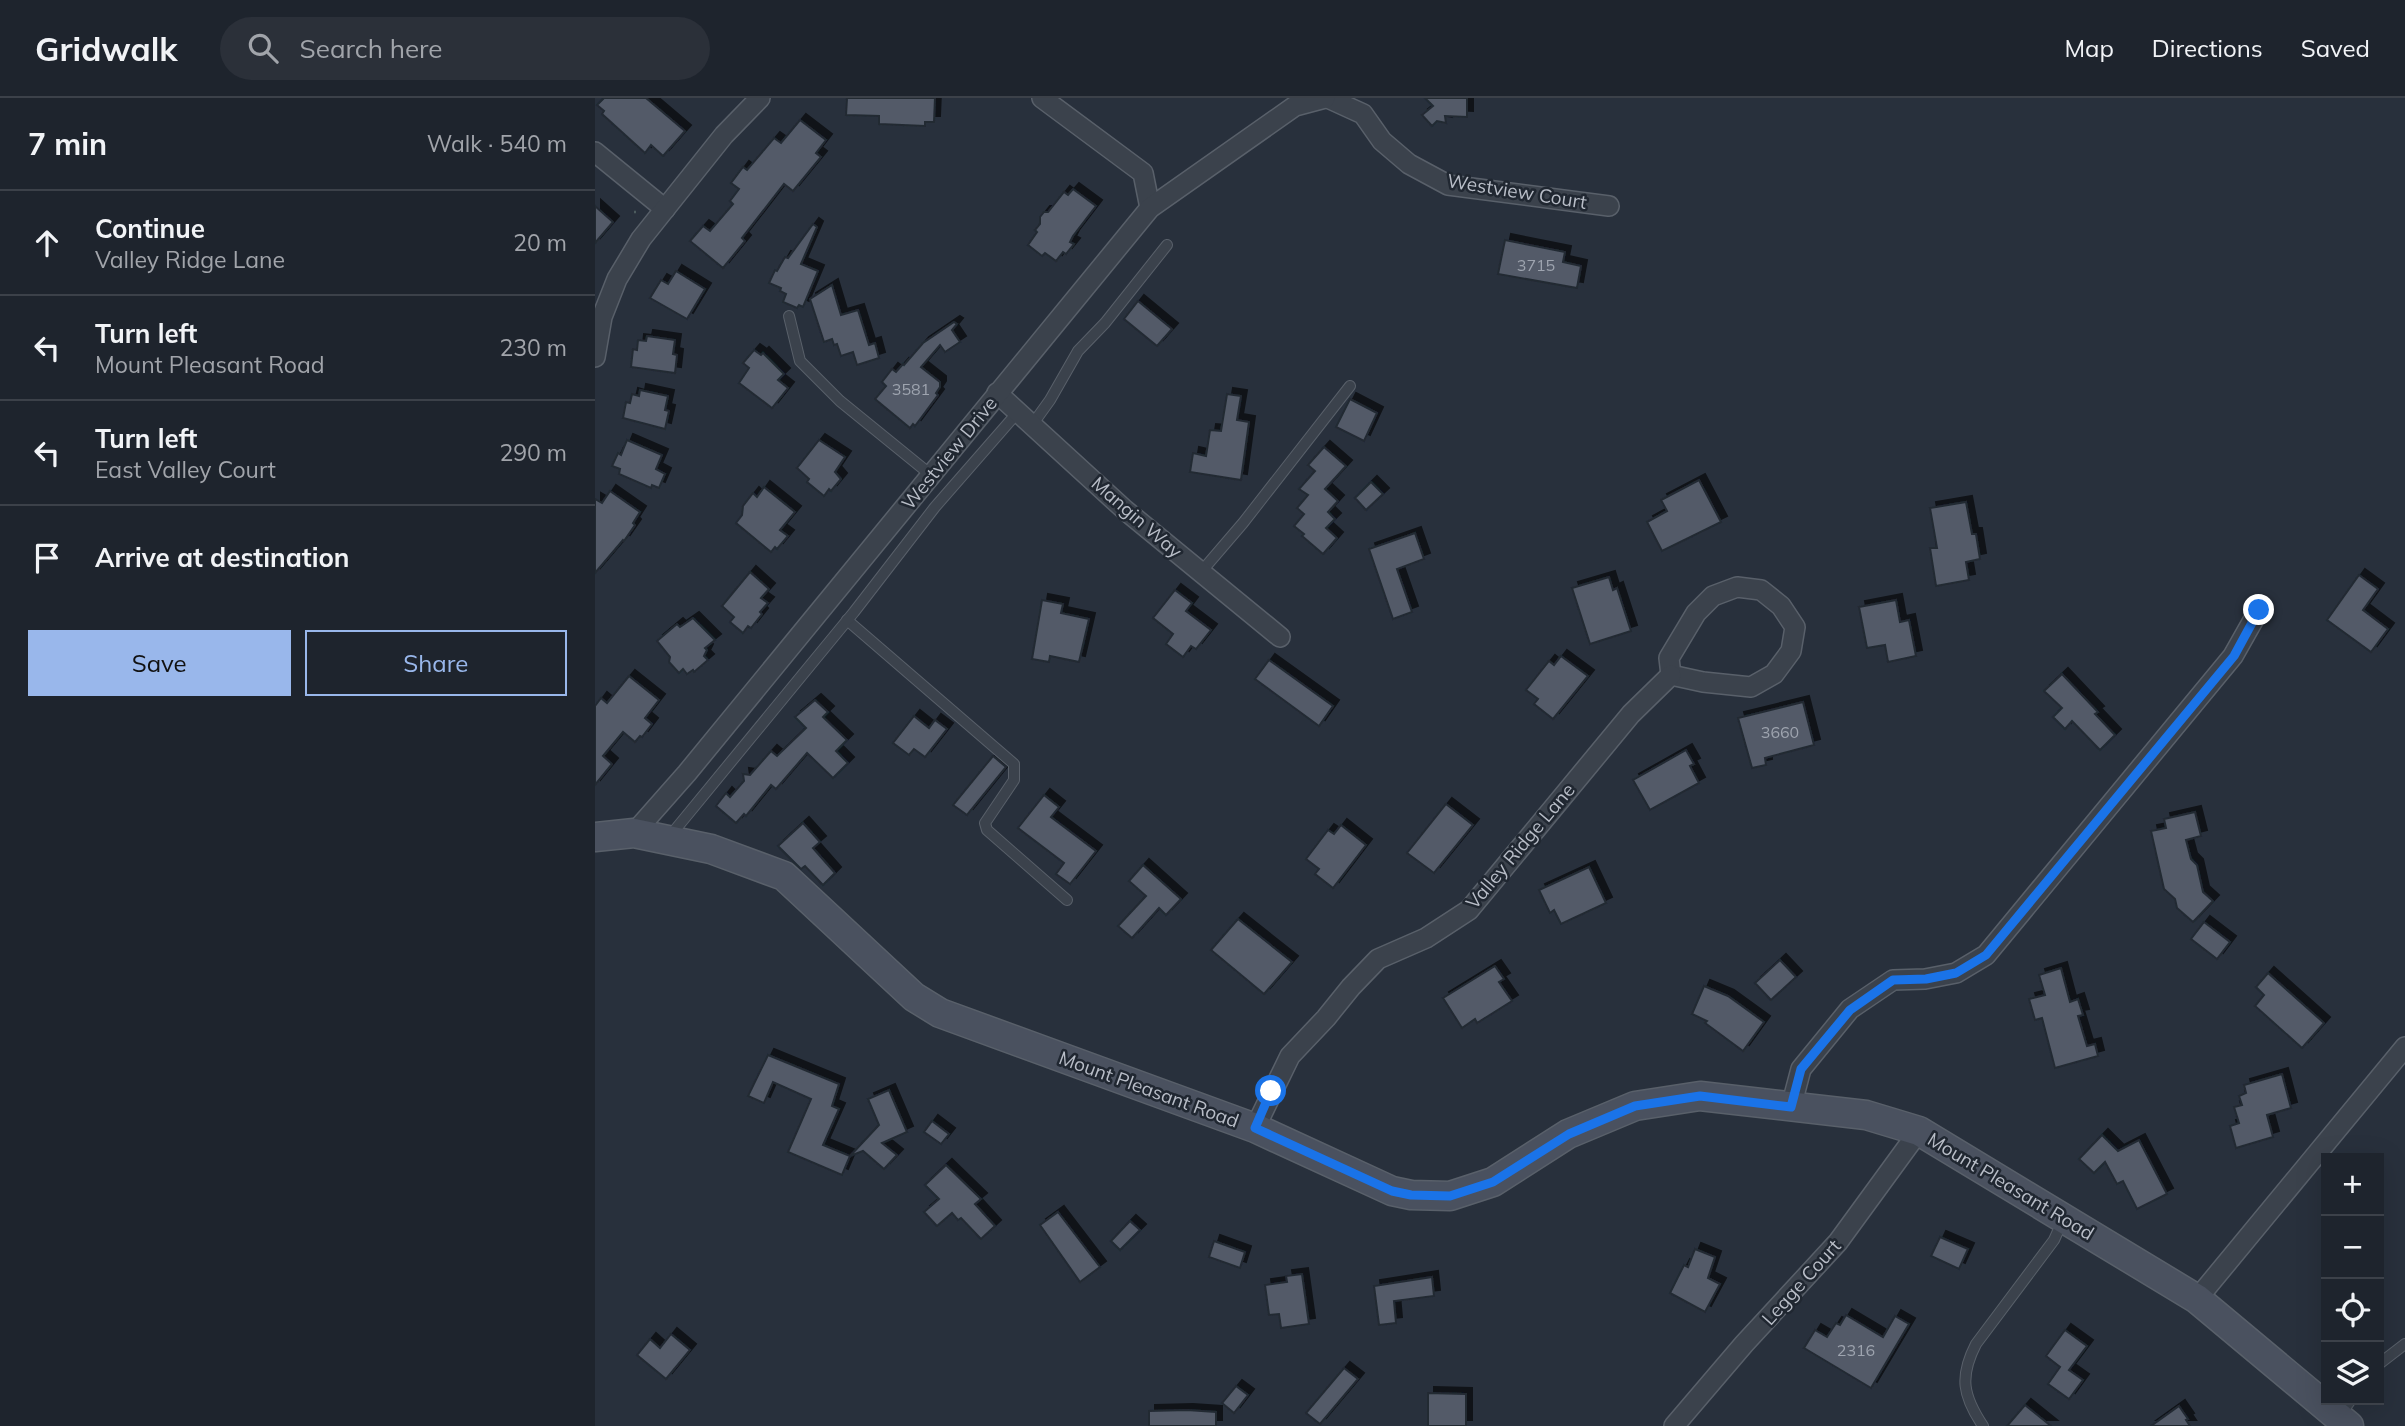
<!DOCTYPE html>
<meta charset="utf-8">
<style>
:root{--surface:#1e242d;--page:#2b3039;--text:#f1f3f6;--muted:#a1a4aa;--line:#3c4149;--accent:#99b7eb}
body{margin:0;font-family:Mulish,sans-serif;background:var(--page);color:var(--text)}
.controls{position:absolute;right:21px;bottom:21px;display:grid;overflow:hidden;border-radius:0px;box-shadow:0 7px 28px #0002}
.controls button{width:63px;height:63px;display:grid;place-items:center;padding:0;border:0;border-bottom:2px solid var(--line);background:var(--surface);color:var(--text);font:35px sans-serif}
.stop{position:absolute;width:21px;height:21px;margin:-16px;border:5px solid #1a73e8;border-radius:50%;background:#fff}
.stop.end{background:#1a73e8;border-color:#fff;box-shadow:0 2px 7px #0008}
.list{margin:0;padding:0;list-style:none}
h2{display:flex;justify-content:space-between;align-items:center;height:91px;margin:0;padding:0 28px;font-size:30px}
h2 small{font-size:23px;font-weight:400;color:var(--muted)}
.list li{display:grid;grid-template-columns:46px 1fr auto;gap:21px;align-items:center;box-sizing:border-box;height:105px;padding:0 28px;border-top:2px solid var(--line)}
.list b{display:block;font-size:26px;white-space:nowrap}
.list p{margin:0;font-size:23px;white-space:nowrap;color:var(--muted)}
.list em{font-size:23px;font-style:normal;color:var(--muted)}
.actions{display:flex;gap:14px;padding:21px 28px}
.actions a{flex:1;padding:16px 0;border:2px solid var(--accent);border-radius:0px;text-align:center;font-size:24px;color:var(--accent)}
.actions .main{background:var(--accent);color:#111}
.icon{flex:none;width:38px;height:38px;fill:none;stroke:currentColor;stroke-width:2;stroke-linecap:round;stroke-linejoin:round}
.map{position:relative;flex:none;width:1810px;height:1328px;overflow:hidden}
header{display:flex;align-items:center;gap:42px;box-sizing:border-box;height:98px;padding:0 35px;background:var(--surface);border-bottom:2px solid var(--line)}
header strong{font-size:33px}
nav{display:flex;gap:38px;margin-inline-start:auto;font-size:24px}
.search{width:490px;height:63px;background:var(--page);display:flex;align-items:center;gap:18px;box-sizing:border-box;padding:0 24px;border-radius:38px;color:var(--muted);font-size:26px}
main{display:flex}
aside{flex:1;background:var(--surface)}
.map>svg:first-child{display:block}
</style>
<header>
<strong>Gridwalk</strong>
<div class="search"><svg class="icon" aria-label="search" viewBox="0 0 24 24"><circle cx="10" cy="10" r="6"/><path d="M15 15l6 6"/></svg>Search here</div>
<nav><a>Map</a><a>Directions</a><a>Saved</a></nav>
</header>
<main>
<aside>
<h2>7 min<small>Walk · 540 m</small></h2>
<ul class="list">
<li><svg class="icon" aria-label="ahead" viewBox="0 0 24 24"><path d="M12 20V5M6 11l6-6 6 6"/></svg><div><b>Continue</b><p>Valley Ridge Lane</p></div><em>20 m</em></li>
<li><svg class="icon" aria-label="left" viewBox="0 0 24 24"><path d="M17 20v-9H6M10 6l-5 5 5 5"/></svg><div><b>Turn left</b><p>Mount Pleasant Road</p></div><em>230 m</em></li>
<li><svg class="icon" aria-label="left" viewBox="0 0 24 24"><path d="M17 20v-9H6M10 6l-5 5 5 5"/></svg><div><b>Turn left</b><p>East Valley Court</p></div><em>290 m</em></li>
<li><svg class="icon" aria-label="arrive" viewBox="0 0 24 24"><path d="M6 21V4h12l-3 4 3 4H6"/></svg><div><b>Arrive at destination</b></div></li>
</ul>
<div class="actions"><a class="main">Save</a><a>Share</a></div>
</aside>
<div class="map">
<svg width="1810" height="1328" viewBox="0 0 1810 1328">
<defs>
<filter id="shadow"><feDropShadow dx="6" dy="-6" stdDeviation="0" flood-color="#0009"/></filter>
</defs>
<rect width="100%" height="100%" fill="#28303c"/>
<!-- building -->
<g fill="#525a67" stroke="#222933" stroke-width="2" filter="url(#shadow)">
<path d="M9,0H51L90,33L68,58L56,47L50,55L7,16L9,13L2,7Z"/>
<path d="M252,0H340L339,24H330V28L284,26V18L251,17Z"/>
<path d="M830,0H872V19L850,18L851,25L842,23L837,28L827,17L838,8Z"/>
<path d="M205,22L231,42L221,55L226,59L198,93L189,86L147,140L150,143L128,170L95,143L108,128L115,133L138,106L135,103L144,91L136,85L148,69L152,72L179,40L186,45Z"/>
<path d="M478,91L501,108L478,138L475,144L479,146L471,156L468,154L461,163L450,155L447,158L433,147L442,134L440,132L445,126V119L449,114H453L469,94L473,97Z"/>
<path d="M0,108L18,124L0,145Z"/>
<path d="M218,126L222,129L206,166L223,173L208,209L204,207L202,210L188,204L191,196L185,193L186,190L174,185L180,172L182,173L190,159L193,160Z"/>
<path d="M910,142L970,154L968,164L986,168L982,190L903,176Z"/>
<path d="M81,173L110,191L92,221L55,200L66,182L73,186Z"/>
<path d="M237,187L246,217L263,212L274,247L280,245L284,260L262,267L258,254L246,258L242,246L239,247L237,241L229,244L215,201Z"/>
<path d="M543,203L577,231L562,248L529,221Z"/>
<path d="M359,224L362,226L357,232L365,244L350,254L345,247L326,269L345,284V289L341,295L343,297L320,328L318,326L315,330L280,301L291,288L287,284L297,271L301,274L308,266L309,267L328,245Z"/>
<path d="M52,238L80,242L78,256L82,257L80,275L36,269L38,251L42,252L43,242L51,243Z"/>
<path d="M159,252L166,257L168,255L189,276L183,282L193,290L177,310L144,285L154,270L148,265Z"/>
<path d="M45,292L73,298L70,312L74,313L70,331L28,320L31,304L35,305L37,296L44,298Z"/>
<path d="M632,296L646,298L642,322L654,324L646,382L595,374L598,355L611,358L615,332L626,333Z"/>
<path d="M755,301L782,315L769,343L741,329Z"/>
<path d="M32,342L67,357L61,371L70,376L64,390L57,387L56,390L24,376L25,371L17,368L23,355L26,357Z"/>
<path d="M224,342L250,359L240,374L246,381L236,393L234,391L229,398L212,384L214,381L202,370Z"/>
<path d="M729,349L751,368L730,391L743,403L733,414L740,421L731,430L742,440L728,456L707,438L709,436L699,428L709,416L702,410L713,397L704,391L720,373L713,367Z"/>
<path d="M1104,382L1126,424L1067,453L1052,424L1072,413L1066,402Z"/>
<path d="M776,384L788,396L771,412L760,400Z"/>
<path d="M169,389L200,414L185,432L193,438L182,451L180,449L176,454L141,425L147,417L148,408L158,395L162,399Z"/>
<path d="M15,393L45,414L38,425L40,427L29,443L28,442L0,475V401L7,405Z"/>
<path d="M1371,404L1377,436H1381L1385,461L1371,464L1374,482L1341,488L1335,450H1342L1335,410Z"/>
<path d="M820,435L829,461L802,471L817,514L798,521L774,451Z"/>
<path d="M155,474L174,491L166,500L173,505L165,514L167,516L156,530L153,528L148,535L135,524L139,519L127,508Z"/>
<path d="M1764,477L1783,491L1768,512L1793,531L1776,554L1732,522Z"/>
<path d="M1014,479L1018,492L1022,490L1036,533L995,546L977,490Z"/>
<path d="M580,492L597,505L591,513L616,532L601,551L596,548L588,559L571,546L578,536L558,520Z"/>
<path d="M447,502L468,506L466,515L494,521L484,564L455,558L454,564L437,561Z"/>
<path d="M1301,502L1305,524L1314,522L1321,558L1293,564L1290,547L1272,550L1264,509Z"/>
<path d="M98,520L120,542L110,550L112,552L109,558L113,562L99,574L98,572L92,576L88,571L84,575L74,564L75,559L62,543L82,526L85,529Z"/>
<path d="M966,558L993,578L958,621L939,606L943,601L931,592L954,563L959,567Z"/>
<path d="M674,562L738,608L724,628L660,581Z"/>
<path d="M1467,576L1503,614L1500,616L1520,637L1505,652L1477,623L1470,631L1458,619L1467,610L1449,593Z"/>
<path d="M34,578L64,602L50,620L57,626L47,639L45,638L40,644L28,634L8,658L17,666L0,687V608L6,600L12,605Z"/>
<path d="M220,602L233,614L228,619L252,642L241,653L253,665L238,680L212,655L181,691L176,687L151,718L149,716L141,725L121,708L131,695L135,699L149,683L148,676L155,677L176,653L182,658L211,630L200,619Z"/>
<path d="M1208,604L1219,647L1170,660L1171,667L1157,670L1143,620Z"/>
<path d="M319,618L334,630L340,622L352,631L330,659L319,651L314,657L298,645Z"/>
<path d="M1091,652L1099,666L1095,668L1104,685L1055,712L1038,682Z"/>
<path d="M398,658L411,669L372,717L358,707Z"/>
<path d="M449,697L464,709L456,719L501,753L475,786L461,776L469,765L423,730Z"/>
<path d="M851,706L878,727L839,775L812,755Z"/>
<path d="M1600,714L1606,738L1591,742L1596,761L1602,767L1608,794L1618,803L1598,824L1582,810L1580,801L1569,791L1556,733L1571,730L1569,721Z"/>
<path d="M208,725L225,744L218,750L240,775L228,787L210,768L206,771L183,748Z"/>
<path d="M746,727L771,747L738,790L720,776L724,771L711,761L733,732L739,736Z"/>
<path d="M548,767L586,801L571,817L564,810L537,840L523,828L551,798L534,783Z"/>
<path d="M994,769L1011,805L966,826L959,812L955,815L944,792Z"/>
<path d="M643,821L697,864L669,896L616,852Z"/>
<path d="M1609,824L1635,844L1622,861L1596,841Z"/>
<path d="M1185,862L1201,879L1176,902L1160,885Z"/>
<path d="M900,868L909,881L904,884L917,903L882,925L880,921L867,930L848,900Z"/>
<path d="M1466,870L1475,904L1483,901L1488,917L1483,918L1492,948L1500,946L1503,958L1460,970L1447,920L1440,922L1434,901L1450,897L1444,877Z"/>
<path d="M1673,875L1729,925L1707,950L1660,908L1669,897L1661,889Z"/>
<path d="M1109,888L1133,898L1169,924L1148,953L1110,925L1112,923L1097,916Z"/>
<path d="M173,957L244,986L237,1008L244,1011L228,1047L255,1058L247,1077L193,1054L216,1001L178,984L169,1005L153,998Z"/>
<path d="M1687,976L1696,1010L1672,1017L1678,1039L1641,1050L1635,1028L1644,1025L1639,1009L1647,1007L1644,998L1651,995L1649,987Z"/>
<path d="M294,992L312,1034L287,1045L302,1057L289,1071L268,1053L255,1058L284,1027L273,1001Z"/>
<path d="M337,1023L354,1036L346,1046L329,1034Z"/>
<path d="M1507,1037L1523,1053L1544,1042L1572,1096L1542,1111L1528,1083L1522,1086L1510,1064L1499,1075L1484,1061Z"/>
<path d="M351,1067L386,1101L380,1106L400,1128L386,1141L366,1120L363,1122L357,1115L342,1128L329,1114L344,1101L330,1087Z"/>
<path d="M463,1114L505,1169L485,1184L445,1127Z"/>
<path d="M535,1123L545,1132L525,1152L516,1143Z"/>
<path d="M1345,1139L1373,1151L1364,1171L1336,1158Z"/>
<path d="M619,1143L650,1154L645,1170L614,1159Z"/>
<path d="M1100,1151L1120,1159L1113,1180L1125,1186L1110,1214L1075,1195L1089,1167L1093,1169Z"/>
<path d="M707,1176L714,1226L686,1230L684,1216L674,1217L670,1187L692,1184L691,1178Z"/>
<path d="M837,1179L839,1198L799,1203L801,1225L784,1227L779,1188Z"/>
<path d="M1251,1217L1288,1239L1300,1218L1314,1226L1276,1290L1209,1250L1220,1232L1232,1239L1241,1225L1245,1227Z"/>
<path d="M1470,1232L1492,1248L1474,1272L1488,1282L1474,1301L1453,1286L1465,1269L1451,1258Z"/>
<path d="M76,1236L95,1252L71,1281L42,1257L55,1241L65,1250Z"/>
<path d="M749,1270L763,1281L725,1326L711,1315Z"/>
<path d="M641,1288L653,1297L639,1315L627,1305Z"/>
<path d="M833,1295L871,1296V1328H833Z"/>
<path d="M1430,1307L1456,1328H1412Z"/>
<path d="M1584,1308L1593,1321L1591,1322L1595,1328H1556Z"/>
<path d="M592,1312L621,1314V1328H554V1313Z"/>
</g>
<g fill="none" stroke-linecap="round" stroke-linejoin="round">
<defs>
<g id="lane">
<path d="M194,218L205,263L245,303L336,377"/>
<path d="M437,327L455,302L483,253L510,225L572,147"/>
<path d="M606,474L648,425L755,288"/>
<path d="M252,522L419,666V682L390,725L392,732L472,802"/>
<path d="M75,738L259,514L340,409L423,314"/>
<path d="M1784,1266L1810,1246"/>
<path d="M1744,1318L1756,1302"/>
<path d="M1388,1328C1368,1298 1364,1279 1381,1246L1459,1142L1468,1122"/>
</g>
<g id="street">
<path d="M447,0L548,75L555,110"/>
<path d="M733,0L768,16L787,43L814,66L853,87L1014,108"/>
<path d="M0,54L70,111"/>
<path d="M0,259L7,219L22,181L46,141L129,37L165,0"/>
<path d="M402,295L530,412L685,539"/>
<path d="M1142,489L1166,492L1186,508L1200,529L1196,553L1179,576L1156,589L1108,584L1076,577L1074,560L1101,515L1118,498Z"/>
<path d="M39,735L92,675L555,110L700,8L730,0"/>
<path d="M1196,1009L1206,971L1255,911L1298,882L1330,881L1361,875L1391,857L1638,558L1664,512"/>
<path d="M660,1030L695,958L731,920L756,889L783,861L831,840L874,812L1036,616L1076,577"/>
<path d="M1602,1201L1810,949"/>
<path d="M1079,1328L1149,1246L1243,1144L1324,1033"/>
</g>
<path id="secondary" d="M0,739L39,735L116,751L189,778L319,899L345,915L660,1030L797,1093L816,1097L855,1098L898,1084L973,1036L1040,1008L1105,998L1271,1017L1324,1033L1602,1201L1754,1328"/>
</defs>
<!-- lane casing -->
<use href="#lane" stroke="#59606a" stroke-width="12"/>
<!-- street casing -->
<use href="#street" stroke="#59606a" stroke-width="22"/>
<!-- secondary casing -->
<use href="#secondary" stroke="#59606a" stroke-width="31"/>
<!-- path -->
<path stroke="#4c5b5e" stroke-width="2.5" stroke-dasharray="5 5" stroke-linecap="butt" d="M39,114H41"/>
<!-- lane -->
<use href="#lane" stroke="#3b424c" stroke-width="10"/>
<!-- street -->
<use href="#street" stroke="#3b424c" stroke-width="19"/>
<!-- secondary -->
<use href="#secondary" stroke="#4a515f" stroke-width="28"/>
</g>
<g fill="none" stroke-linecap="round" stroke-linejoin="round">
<!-- route -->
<path stroke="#1a73e8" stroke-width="9" d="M676,993L660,1030L797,1093L816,1097L855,1098L898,1084L974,1036L1040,1008L1105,998L1196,1009L1206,971L1255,912L1298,882L1331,881L1361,875L1391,857L1639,558L1664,512"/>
</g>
<g text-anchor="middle" stroke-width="5" stroke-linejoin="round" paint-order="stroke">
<!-- number labels -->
<g font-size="16" fill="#9ea4af">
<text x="941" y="173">3715</text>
<text x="316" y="297">3581</text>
<text x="1185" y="640">3660</text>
<text x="1261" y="1258">2316</text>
</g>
<!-- street labels -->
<g font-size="19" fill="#b8bdc7" stroke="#202731">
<text transform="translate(922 93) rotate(9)" y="7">Westview Court</text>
<text transform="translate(354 355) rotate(-51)" y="7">Westview Drive</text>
<text transform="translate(542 419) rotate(41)" y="7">Mangin Way</text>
<text transform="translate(925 748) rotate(-50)" y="7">Valley Ridge Lane</text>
<text transform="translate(554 991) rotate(20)" y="7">Mount Pleasant Road</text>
<text transform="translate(1416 1088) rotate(31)" y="7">Mount Pleasant Road</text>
<text transform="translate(1206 1184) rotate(-48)" y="7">Legge Court</text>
</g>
</g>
</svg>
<div class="controls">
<button>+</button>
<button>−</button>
<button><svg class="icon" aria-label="locate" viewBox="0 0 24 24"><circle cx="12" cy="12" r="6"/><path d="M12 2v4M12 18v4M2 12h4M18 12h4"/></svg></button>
<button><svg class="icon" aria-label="layers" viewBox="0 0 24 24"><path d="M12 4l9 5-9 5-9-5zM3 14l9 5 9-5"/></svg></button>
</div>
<div class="stop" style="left:676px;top:993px"></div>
<div class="stop end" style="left:1664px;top:512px"></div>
</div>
</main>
